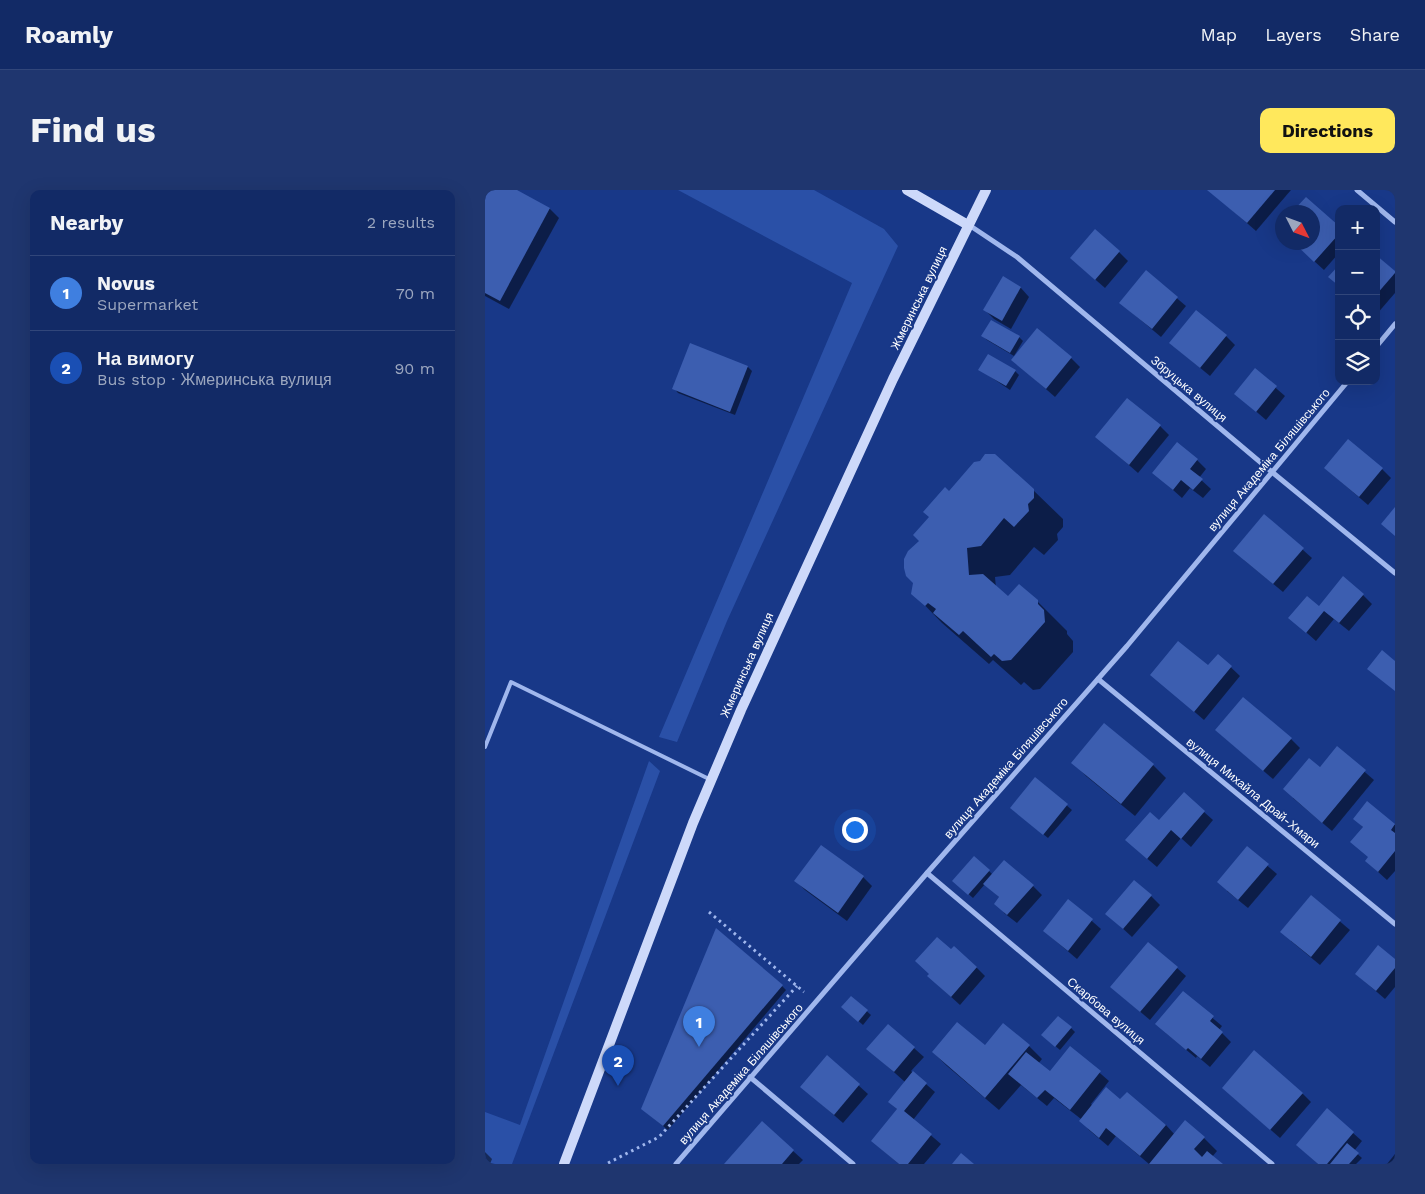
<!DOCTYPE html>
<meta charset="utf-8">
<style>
:root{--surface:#122a66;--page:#1f366f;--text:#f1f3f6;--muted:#9ca7bf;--line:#31467a;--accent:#ffe85c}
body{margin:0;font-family:"Work Sans",sans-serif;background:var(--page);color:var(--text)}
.controls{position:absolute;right:15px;top:15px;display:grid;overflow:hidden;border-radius:10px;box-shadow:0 5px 20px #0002}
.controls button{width:45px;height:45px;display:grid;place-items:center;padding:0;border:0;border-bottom:1px solid var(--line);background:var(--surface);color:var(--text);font:25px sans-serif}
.compass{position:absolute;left:790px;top:15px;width:45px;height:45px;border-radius:50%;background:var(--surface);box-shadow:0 5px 20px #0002;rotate:132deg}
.you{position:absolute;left:369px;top:639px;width:18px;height:18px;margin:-12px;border:4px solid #fff;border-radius:50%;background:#1a73e8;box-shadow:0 0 0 8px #1a73e833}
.badge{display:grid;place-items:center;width:32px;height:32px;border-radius:50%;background:var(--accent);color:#fff;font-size:16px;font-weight:700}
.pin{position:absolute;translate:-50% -41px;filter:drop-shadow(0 1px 2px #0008)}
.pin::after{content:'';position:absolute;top:26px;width:18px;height:15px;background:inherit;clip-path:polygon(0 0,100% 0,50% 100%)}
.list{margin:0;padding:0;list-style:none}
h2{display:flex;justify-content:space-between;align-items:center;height:65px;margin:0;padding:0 20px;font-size:21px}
h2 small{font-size:16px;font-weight:400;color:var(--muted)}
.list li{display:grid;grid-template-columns:32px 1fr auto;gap:15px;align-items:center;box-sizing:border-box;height:75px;padding:0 20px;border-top:1px solid var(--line)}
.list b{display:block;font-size:19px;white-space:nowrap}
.list p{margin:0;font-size:16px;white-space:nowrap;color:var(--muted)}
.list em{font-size:16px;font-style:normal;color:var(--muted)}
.icon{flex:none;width:28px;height:28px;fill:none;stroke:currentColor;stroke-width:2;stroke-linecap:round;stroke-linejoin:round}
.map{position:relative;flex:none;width:910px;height:974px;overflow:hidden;border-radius:10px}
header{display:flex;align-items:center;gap:30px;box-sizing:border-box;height:70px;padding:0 25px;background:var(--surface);border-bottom:1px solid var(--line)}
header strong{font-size:24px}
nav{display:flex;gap:28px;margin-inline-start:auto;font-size:18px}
.intro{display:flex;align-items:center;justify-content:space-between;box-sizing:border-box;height:120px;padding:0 30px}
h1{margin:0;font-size:35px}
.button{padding:12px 22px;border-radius:10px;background:var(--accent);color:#111;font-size:18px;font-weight:700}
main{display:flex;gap:30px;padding:0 30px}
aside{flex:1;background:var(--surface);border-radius:10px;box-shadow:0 5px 20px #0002}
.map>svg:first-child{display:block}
</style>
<header>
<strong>Roamly</strong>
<nav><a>Map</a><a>Layers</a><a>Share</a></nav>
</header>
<div class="intro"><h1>Find us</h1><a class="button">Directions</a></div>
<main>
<aside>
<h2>Nearby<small>2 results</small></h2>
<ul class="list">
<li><span class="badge" style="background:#3f7fe0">1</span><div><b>Novus</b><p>Supermarket</p></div><em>70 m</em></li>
<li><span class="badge" style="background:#1a4fb4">2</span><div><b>На вимогу</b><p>Bus stop · Жмеринська вулиця</p></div><em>90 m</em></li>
</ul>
</aside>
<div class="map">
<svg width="910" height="974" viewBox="0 0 910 974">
<rect width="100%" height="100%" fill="#183888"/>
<!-- green -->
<g fill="#2a50a7">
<path d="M193,0H329L399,39L413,56L242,431L192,552L174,547L367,93Z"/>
<path d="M164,571L175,581L27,974H0V922L35,935Z"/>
</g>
<!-- shadow -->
<g fill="#0007">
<path d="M0,0H29L65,19L74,28L24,119L0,106Z"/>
<path d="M724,0H806L771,41Z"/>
<path d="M821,9L854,38V63L839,80L808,52H828V22H809Z"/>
<path d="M634,62L643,71L620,98L596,77Z"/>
<path d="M891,66L910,82V103L891,125Z"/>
<path d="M661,82L701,116L676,147L645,121Z"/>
<path d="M518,88L536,98L544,107L526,139L509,129L500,120Z"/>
<path d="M498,146L534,147L538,151L529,166L502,150Z"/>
<path d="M741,146L750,155L725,186L685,153Z"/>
<path d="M586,168L595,177L570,207L528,170Z"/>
<path d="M263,177L267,181L250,225L193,203L189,198Z"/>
<path d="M494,179L530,181L534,185L525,200Z"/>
<path d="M770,180L800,206L781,230L751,204Z"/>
<path d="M675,236L684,245L653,283L612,247Z"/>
<path d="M712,270L721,279L714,288L726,299L718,308L705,298L697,308L669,283Z"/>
<path d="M840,278L897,279L906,288L883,315Z"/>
<path d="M548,300L578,329V337L572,344L573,350L559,365L549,357L525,385L510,387L511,398L523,408L552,411L582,441V444L588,451V462L555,499L548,500L539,492L536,495L508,470L504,474L457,433L428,403L435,351L445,327L464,302Z"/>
<path d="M780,326L827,368L798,402L759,370Z"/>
<path d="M878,405L887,414L864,441L849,429L831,451L805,428Z"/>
<path d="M733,465L755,486L719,530L676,493L723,477Z"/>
<path d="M731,540L806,549L815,558L788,589Z"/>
<path d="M852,558L889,590L847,641L808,608Z"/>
<path d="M588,572L668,575L681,588L650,626L601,586Z"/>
<path d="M551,589L587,620L563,648L531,622Z"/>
<path d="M882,613L910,635V681L902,690L881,671L884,668L879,638L870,629Z"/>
<path d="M719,622L728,630L706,657L696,648L672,677L651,659L675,632Z"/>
<path d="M336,657L378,687L387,696L362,731L320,700L311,691Z"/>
<path d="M762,658L792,684L763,718L742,701Z"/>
<path d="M504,681L508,685L548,696L557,705L532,733L519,723L515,708L500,694L488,708L473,695Z"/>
<path d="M666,706L675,715L647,747L622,724Z"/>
<path d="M826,707L865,740L835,775L806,751Z"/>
<path d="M584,711L616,739L592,769L559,741Z"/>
<path d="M466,760L491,777L500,786L475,815L453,795Z"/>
<path d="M910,770V797L900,809L871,784Z"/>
<path d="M692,778L701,786L665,830L626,797Z"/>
<path d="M297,796L301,800L183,940L162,923Z"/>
<path d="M698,803L737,836L734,840L746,852L725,877L712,866L711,868L681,843Z"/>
<path d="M366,807L386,825L378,835L362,821Z"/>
<path d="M403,835L439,867L426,881L450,902L428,930L456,954L439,974H414L387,951L413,920L404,912L420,892L383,859Z"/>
<path d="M586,838L590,842L575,860L562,849Z"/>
<path d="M544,856L557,869L553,874L565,883L586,858L624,891L606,914L608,916L636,911L681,935L690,945L719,948L732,961L727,967L736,974H664L631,946L623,956L604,940L596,929L569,908L562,916L536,895L514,920L462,876L448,862L500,857Z"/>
<path d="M342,867L383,904L358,933L326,905Z"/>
<path d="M817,903L826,912L795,948L748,907Z"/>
<path d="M277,933L318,970L314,974H241Z"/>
<path d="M868,943L877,951L869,961L877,968L871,974H833L812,955Z"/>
<path d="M0,962L7,969L5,974H0Z"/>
<path d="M910,964V974H902Z"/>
</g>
<!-- building -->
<g fill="#3c5eb0">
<path d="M0,0H32L65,18L15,111L0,103Z"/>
<path d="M722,0H790L762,33Z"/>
<path d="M821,7L854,36V44L829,72L808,52H828V22H807Z"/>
<path d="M610,39L635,61L610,90L585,68Z"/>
<path d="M891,65L910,81V83L891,105Z"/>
<path d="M854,75V96L843,87Z"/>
<path d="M661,80L693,107L667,139L634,113Z"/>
<path d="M518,86L536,97L517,131L498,120Z"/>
<path d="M711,120L742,145L715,178L684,153Z"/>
<path d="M506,130L535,146L525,163L496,146Z"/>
<path d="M552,138L587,167L561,199L526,170Z"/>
<path d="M205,153L263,176L245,222L187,199Z"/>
<path d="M503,164L531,180L521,196L493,180Z"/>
<path d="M770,178L792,196L771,222L749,204Z"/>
<path d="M642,208L676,235L644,275L610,247Z"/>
<path d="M863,249L898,278L874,307L839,278Z"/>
<path d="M692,252L713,269L705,279L718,289L708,300L696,290L688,300L667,283Z"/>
<path d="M500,264H510L549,299V308L543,314L544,321L529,337L519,328L496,356L482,358L484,385L498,384L523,406L534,394L553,410V414L559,420L560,432L526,470L517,471L509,464L506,467L478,441L474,445L448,423L451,419L443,413L440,416L426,404L428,393L421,386L419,378V369L423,361L434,351L428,345L444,327L438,322L460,297L464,301L489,272L495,271Z"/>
<path d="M910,317V346L896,334Z"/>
<path d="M779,324L819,358L788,394L748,361Z"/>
<path d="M858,386L879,404L854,433L839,421L821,443L803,428L822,406L834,416Z"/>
<path d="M693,451L723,475L733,464L747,476L709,522L665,485Z"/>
<path d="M897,460L910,471V501L882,479Z"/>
<path d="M758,507L807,548L778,581L730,540Z"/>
<path d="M619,533L669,574L636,614L586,573Z"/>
<path d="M852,556L881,580L837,633L798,599L824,568L835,577Z"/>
<path d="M550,587L583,614L558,645L525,618Z"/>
<path d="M699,602L720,621L696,649L686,640L662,669L640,650L665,622L674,630Z"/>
<path d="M882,611L910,634L906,640L910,643V661L893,682L880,671L883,667L865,652L878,637L868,629Z"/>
<path d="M336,655L379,686L353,723L309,691Z"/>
<path d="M762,656L784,674L753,710L732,692Z"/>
<path d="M489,666L505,680L483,705L467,691Z"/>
<path d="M519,670L549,695L522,725L509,714L514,707L498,694Z"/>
<path d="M649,690L667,705L638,739L620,724Z"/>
<path d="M826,705L856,730L826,767L795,742Z"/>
<path d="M583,709L608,729L583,761L558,741Z"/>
<path d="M231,738L298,795L178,936L156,919Z"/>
<path d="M452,747L466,759L469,756L492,777L466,807L442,786L444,784L430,771Z"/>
<path d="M663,752L693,777L655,822L625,797Z"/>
<path d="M893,755L910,769V778L891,801L870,784Z"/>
<path d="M698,801L729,826L725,831L738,842L716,869L703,858L701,860L670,834Z"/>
<path d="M366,806L383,820L373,832L356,817Z"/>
<path d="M573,826L587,837L570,857L556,845Z"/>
<path d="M472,832L500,855L518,833L545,855L500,908L447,862Z"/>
<path d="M403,834L430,857L409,882L381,859Z"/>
<path d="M585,856L616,881L585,920L560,900L552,908L523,884L541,862L565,881Z"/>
<path d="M769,860L818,903L785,940L737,898Z"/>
<path d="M342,865L375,894L349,925L315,897Z"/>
<path d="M428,881L442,893L419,921L447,944L423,974H414L386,951L412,919L403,912Z"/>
<path d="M621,897L635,909L642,902L681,935L655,966L621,938L614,948L594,931Z"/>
<path d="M842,918L869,942L842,974H833L811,955Z"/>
<path d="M700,930L720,947L709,959L717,967L722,961L738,974H664Z"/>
<path d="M277,931L309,960L297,974H239Z"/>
<path d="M862,953L874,963L864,974H845Z"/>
<path d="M476,963L489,974H467Z"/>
</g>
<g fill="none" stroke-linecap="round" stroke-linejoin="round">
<!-- path -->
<g stroke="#a0b7ed" stroke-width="3" stroke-dasharray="2.5 4" stroke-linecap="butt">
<path d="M224,722L319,802"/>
<path d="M123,973L174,947L312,796"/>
</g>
<!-- lane -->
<path stroke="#a0b7ed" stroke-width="4" d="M0,557L26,492L224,589"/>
<!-- street -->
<g stroke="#a0b7ed" stroke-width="5">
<path d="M872,0L910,32"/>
<path d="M484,35L532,67L787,282L910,383"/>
<path d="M891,157L910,134"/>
<path d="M613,489L910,734"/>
<path d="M442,683L787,974"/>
<path d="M265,887L368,974"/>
<path d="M191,974L442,683L642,456L863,191"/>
</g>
<!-- secondary -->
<g stroke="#cdd9fa" stroke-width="10">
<path d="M422,0L483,35"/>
<path d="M79,974L208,633L256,520L408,189L501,0"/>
</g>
</g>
<g text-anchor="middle" stroke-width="4" stroke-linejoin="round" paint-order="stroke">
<!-- street labels -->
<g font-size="12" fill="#fff" stroke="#183888">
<text transform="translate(434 108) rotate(-64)" y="4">Жмеринська вулиця</text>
<text transform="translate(704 199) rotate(40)" y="4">Збруцька вулиця</text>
<text transform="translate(784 270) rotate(-50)" y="4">вулиця Академіка Біляшівського</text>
<text transform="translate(262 475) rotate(-66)" y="4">Жмеринська вулиця</text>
<text transform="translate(521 578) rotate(-49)" y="4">вулиця Академіка Біляшівського</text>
<text transform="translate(768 603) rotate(39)" y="4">вулиця Михайла Драй-Хмари</text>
<text transform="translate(621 821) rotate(40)" y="4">Скарбова вулиця</text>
<text transform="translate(256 884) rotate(-49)" y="4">вулиця Академіка Біляшівського</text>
</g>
</g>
</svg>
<div class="controls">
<button>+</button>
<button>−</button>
<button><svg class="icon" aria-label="locate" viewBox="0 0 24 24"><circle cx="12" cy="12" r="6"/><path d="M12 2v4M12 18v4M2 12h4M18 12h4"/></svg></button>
<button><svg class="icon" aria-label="layers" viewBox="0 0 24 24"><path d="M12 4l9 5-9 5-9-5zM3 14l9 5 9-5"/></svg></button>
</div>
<svg class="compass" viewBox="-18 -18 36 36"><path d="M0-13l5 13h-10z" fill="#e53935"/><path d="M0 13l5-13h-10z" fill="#9ca7bf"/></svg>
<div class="you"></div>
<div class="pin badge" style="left:214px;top:857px;background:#3f7fe0">1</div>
<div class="pin badge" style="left:133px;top:896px;background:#1a4fb4">2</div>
</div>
</main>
